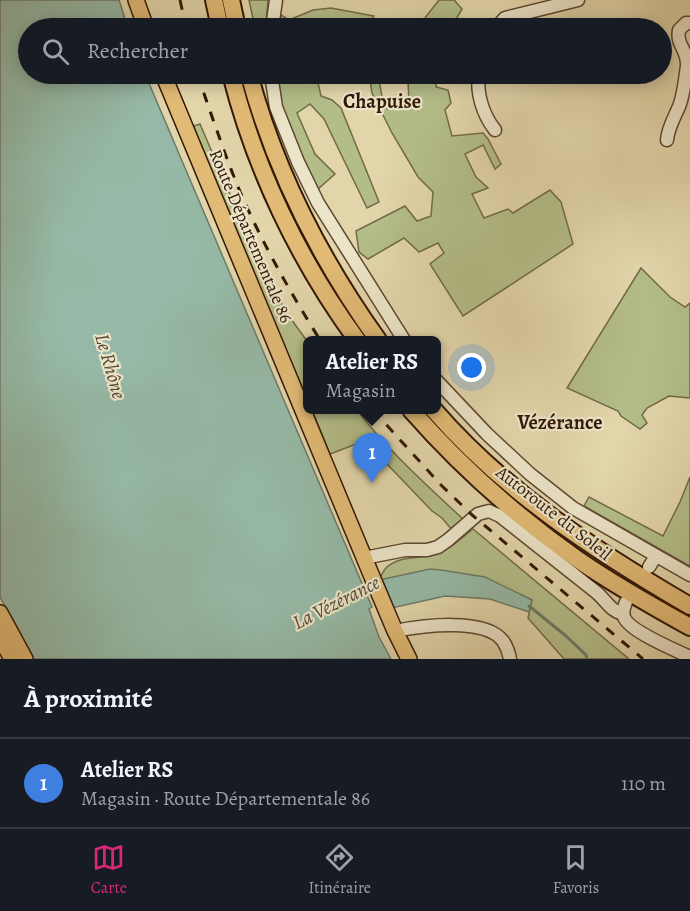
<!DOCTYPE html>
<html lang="fr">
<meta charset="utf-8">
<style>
:root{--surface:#171b24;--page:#242831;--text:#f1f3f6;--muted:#9ea1a6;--line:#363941;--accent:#db2777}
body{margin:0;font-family:Alegreya,serif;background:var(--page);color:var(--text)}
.you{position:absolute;left:472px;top:368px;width:21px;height:21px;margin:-15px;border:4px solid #fff;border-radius:50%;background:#1a73e8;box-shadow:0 0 0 9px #1a73e833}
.badge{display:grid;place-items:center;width:39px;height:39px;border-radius:50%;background:var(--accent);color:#fff;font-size:20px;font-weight:700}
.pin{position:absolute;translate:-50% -50px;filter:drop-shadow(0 2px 3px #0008)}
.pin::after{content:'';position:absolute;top:32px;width:21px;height:18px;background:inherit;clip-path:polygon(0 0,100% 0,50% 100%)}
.popup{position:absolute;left:303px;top:336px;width:138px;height:78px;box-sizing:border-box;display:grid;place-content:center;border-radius:9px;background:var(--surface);filter:drop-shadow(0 2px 4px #0005);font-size:20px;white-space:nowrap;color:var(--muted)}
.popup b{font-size:22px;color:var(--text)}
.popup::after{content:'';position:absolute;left:50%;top:100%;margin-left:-12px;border:12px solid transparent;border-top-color:var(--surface)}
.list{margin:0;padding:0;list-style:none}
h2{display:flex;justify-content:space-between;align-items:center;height:78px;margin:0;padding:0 24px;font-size:26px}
h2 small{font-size:20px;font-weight:400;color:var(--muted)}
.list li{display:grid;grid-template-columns:39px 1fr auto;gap:18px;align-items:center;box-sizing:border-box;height:90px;padding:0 24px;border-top:2px solid var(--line)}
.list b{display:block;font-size:22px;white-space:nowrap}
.list p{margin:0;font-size:20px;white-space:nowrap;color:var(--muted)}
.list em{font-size:20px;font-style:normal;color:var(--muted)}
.icon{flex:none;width:33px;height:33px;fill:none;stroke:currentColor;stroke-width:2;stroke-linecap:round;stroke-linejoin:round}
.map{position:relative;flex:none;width:690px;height:659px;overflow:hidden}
.search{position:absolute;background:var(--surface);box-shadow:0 3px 15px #0003;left:18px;right:18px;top:18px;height:66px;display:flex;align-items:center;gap:15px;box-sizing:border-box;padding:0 21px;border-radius:33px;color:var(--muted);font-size:22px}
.sheet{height:168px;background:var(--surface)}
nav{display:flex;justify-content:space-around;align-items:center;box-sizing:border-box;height:84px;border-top:2px solid var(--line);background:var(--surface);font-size:16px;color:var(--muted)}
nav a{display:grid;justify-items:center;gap:3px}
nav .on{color:var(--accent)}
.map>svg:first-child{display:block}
</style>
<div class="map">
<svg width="690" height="659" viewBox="0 0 690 659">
<rect width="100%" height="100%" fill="#e2d5aa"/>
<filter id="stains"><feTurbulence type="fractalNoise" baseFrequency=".00333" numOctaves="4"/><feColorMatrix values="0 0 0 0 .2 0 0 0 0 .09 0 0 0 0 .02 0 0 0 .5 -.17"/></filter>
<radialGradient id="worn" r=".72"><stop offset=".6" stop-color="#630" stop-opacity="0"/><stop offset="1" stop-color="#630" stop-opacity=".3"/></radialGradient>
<!-- green -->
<g fill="#b3bd88" stroke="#726a48" stroke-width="1.5">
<path d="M249,0H268L266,28H255Z"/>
<path d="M439,0H455V1L462,9L451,28H417Z"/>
<path d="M331,8L374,16L368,25L360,28H349L340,23L307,26V28H277L281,15L289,20L313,10Z"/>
<path d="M275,74H316L321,96L332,100L341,108L379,202L367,208L324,119L310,104L297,113L315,154L335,174L318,189L297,148L281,107Z"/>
<path d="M369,74H378L384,108L388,109L409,102L408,81L409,74H437L436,87L448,90L451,103L445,110L452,136L483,133L488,139L501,164L495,169L483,145L465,154L476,177L488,188L472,194L484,218L508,209L513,213L550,190L561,202L573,244L463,316L430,264L444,253L438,243L419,252L404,238L368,259L359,252L356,231L405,206L417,221L431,216L433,192L418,177L392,133L372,93Z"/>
<path d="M200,124L247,234L286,312L307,341V399L191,127Z"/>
<path d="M641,268L670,297L685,307L690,303V398L669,396L647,408L642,415L647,423L640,429L621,416L618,411L567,388Z"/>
<path d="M312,410H357C388,451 427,485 465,521L453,531L442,518L432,511L387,464L367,440L330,454Z"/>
<path d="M690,477V566L584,506L589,497L663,536L680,502Z"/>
<path d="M473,529L629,659H564L528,618L532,600L379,580C381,576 383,571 386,568C399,555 422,559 437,554C450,550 462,537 473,529Z"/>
</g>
<!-- water -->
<g fill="#95b9a6" stroke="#6d7966" stroke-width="1.5">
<path d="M0,0H119L128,28H28V74H145L372,607L369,609L379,637L391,659H33L0,597Z"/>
<path d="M430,569L441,570L485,577L532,600L529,612L490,599L445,596L392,608L379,580Z"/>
</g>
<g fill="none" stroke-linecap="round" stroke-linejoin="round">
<!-- stream -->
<path stroke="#6d7966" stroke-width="3" d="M529,606L566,636L586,655L587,659"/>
<defs>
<g id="minor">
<path d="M272,28L276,0"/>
<path d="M496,28L505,18L578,0"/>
<path d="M271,74L276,107L298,162L318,203L404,340"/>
<path d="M479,74C476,93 483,115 495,130"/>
<path d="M667,140C668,127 675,117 680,104C684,92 685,79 687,66C688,49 676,46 679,30L686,23H690"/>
<path d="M436,380L487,434L530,474L573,508L690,575"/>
<path d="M364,558L405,550H427L438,547L448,540L478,514L489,511L500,516L596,592C606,600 610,611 623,614"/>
<path d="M649,567L656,556"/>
<path d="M626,602C624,607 622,611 624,617C629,631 675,650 690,657"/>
<path d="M395,631C421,626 485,617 503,641C507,647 509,653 510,659"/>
</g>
<g id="major">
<path d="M136,0L146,28"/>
<path d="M163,74L373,579L395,631L409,659"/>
<path d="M0,613L25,659"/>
<path d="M0,637L12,659"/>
</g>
<g id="highway">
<path d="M214,0L220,28"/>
<path d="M231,0L237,28"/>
<path d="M231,74C255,169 299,261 357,340"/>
<path d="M249,74C275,170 320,259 378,340"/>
<path d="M411,410C460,466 516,516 577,559C613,584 652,606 690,627"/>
<path d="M434,410C505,492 597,552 690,606"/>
</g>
</defs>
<!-- minor casing -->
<use href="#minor" stroke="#5e4730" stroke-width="15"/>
<!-- major casing -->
<use href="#major" stroke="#321807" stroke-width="18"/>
<!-- highway casing -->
<use href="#highway" stroke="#321807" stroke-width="20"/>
<!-- minor -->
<use href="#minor" stroke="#ece4c8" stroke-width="12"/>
<!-- major -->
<use href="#major" stroke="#e1ba75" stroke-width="15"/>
<!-- highway -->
<use href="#highway" stroke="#e1ba75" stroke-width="16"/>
<!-- rail -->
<g stroke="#321807" stroke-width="3" stroke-dasharray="10 10" stroke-linecap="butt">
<path d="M180,0L186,28"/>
<path d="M197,74C210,110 222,147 236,182C259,238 289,290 320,340"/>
<path d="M373,410L441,485L471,514L643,659"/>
</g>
</g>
<g text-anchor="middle" stroke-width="4.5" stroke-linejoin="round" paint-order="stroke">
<!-- street labels -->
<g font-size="18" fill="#321807" stroke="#ece4c8">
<text transform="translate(251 236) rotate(67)" y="6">Route Départementale 86</text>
<text transform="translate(554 513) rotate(38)" y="6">Autoroute du Soleil</text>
</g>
<!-- neighbourhood labels -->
<g font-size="20" font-weight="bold" fill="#321807" stroke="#ece4c8">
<text x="382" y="108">Chapuise</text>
<text x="560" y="429">Vézérance</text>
</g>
<!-- water labels -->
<g font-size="20" font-style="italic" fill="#504837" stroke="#ece4c8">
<text transform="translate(111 366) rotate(74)" y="7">Le Rhône</text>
<text transform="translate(336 602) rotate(-27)" y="7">La Vézérance</text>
</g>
</g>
<rect width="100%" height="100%" filter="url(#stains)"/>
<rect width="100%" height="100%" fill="url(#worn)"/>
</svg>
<div class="you"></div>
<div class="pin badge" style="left:372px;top:483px;background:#3f7fe0">1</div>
<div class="popup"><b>Atelier RS</b>Magasin</div>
<div class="search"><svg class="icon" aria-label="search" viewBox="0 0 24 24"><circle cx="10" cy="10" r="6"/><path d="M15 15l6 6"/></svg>Rechercher</div>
</div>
<section class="sheet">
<h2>À proximité<small></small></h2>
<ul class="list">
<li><span class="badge" style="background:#3f7fe0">1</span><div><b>Atelier RS</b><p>Magasin · Route Départementale 86</p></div><em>110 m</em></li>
</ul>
</section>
<nav>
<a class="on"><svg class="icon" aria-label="map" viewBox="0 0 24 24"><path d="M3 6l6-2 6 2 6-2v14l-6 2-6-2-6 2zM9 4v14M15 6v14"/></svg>Carte</a>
<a><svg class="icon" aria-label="directions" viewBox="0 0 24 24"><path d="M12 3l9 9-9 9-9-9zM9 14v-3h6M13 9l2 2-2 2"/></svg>Itinéraire</a>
<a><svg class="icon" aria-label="saved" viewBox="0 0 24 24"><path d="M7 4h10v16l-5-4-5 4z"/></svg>Favoris</a>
</nav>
